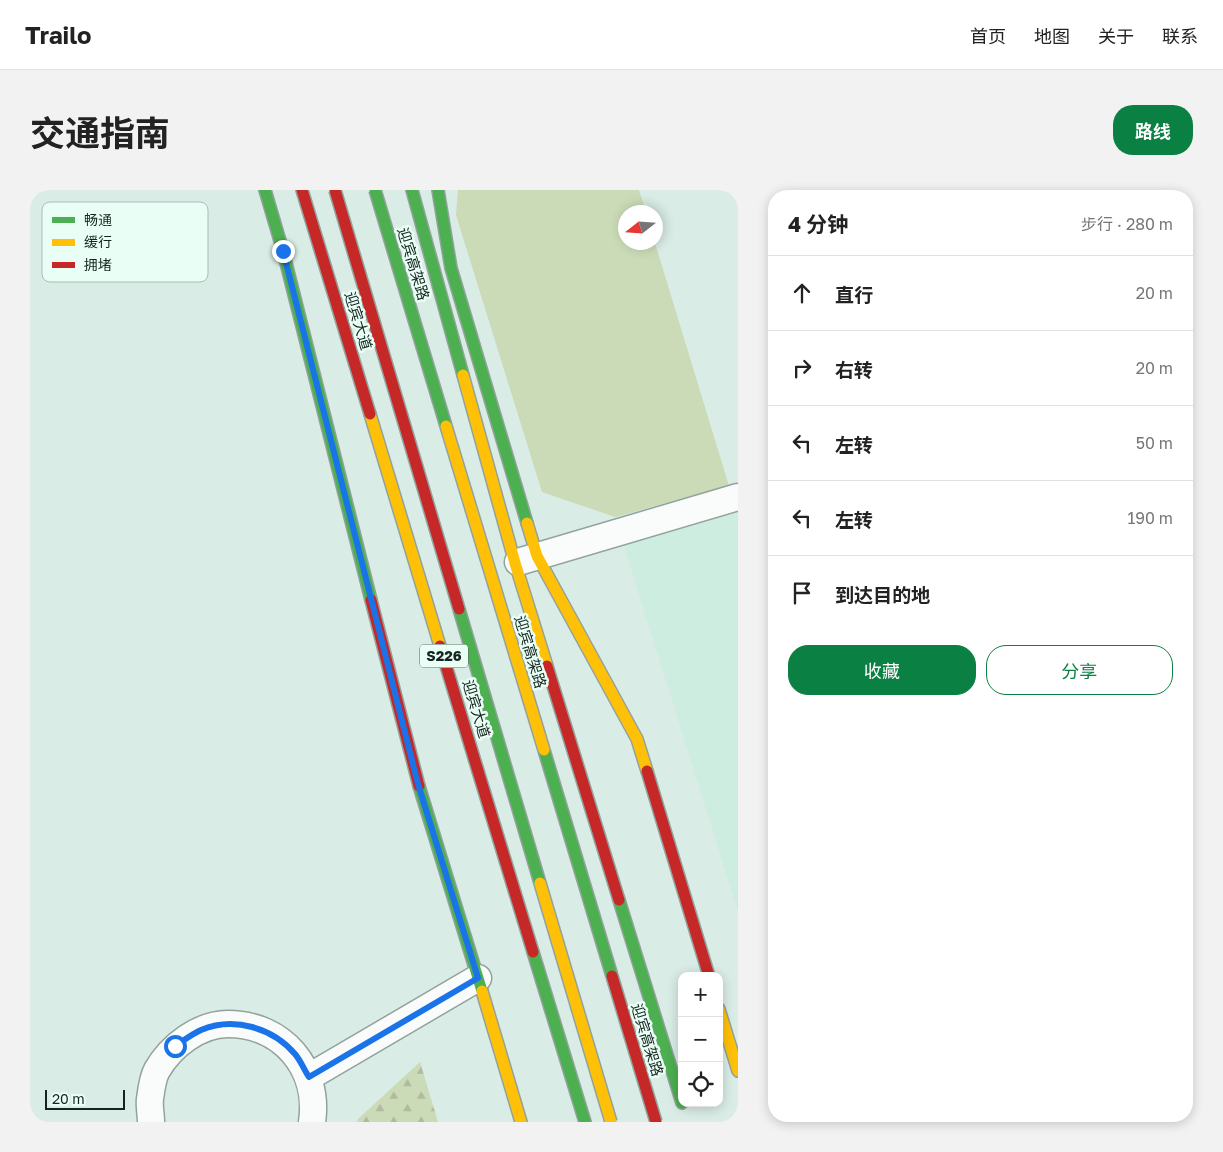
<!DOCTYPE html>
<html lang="zh">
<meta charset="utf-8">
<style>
:root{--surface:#fff;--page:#f2f2f2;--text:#222;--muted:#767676;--line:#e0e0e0;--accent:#0b8043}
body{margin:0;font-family:"Golos Text","Noto Sans SC",sans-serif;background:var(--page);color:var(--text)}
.controls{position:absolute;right:15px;bottom:15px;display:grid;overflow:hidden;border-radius:10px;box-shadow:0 2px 12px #0003}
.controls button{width:45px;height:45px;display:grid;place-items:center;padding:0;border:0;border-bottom:1px solid var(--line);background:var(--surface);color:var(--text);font:25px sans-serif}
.compass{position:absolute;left:588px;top:15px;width:45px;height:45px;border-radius:50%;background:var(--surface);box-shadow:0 2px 12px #0003;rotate:253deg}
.scale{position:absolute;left:15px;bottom:12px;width:80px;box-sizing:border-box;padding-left:5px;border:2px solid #16241f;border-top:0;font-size:14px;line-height:18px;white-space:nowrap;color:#16241f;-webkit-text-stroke:4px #e9fef5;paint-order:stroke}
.stop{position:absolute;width:15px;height:15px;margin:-11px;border:4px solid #1a73e8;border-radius:50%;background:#fff}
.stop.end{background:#1a73e8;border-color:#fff;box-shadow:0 1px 5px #0008}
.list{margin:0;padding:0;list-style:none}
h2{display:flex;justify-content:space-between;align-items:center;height:65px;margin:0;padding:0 20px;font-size:21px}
h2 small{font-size:16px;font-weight:400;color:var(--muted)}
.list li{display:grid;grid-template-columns:32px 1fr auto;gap:15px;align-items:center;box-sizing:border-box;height:75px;padding:0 20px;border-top:1px solid var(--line)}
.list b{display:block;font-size:19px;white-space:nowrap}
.list em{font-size:16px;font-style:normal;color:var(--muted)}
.actions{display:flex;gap:10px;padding:15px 20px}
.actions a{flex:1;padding:11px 0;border:1px solid var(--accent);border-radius:20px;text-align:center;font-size:18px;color:var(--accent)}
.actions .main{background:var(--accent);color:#fff}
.icon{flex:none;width:28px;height:28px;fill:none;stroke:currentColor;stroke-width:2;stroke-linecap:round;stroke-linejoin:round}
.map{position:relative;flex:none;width:708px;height:932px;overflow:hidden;border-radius:20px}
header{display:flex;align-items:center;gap:30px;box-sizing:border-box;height:70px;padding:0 25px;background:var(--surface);border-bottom:1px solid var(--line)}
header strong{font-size:24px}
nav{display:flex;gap:28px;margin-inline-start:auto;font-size:18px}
.intro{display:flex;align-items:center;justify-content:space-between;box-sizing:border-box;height:120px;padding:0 30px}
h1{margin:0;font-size:35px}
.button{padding:12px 22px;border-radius:20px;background:var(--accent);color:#fff;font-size:18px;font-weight:700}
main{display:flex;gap:30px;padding:0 30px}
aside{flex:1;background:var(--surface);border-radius:20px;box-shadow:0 2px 12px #0003}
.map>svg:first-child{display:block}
</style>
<header>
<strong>Trailo</strong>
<nav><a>首页</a><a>地图</a><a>关于</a><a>联系</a></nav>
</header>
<div class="intro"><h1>交通指南</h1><a class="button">路线</a></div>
<main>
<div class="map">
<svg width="708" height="932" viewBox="0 0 708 932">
<defs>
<pattern id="forest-firs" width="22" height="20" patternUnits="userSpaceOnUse" patternTransform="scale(1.25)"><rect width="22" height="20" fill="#cbdbb7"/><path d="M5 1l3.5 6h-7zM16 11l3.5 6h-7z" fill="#aebc9d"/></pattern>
</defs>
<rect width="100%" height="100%" fill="#d9ece5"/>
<!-- built -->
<path fill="#ccede0" d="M708,294V721L585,327Z"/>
<!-- grass -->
<path fill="#cbdbb7" d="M428,0H609L616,22H596V52L625,53L699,296L585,327L512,302L426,25Z"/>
<!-- forest -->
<path fill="url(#forest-firs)" d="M390,872L408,932H327L328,929Z"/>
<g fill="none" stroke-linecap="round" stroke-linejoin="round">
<defs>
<g id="street">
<path d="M488,372L708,307"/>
<path d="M279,887L448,788"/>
<path d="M121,932C121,925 119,916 120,909C121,901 123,887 127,880C141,856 169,834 198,834C252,834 290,878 282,932"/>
</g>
<g id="fast">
<path d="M235,0L253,61L341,410"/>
<path d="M382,0L433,185"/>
<path d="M408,0L421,78L497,333"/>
<path d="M389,596L452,801"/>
<path d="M589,710L652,913"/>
<path d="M503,762L555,932"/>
</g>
<g id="slow">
<path d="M433,185L485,373L517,476"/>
<path d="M340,224L410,456"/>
<path d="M497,333L507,366L607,549L617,581"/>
<path d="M452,801L491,932"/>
<path d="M689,819L708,881"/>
</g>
<g id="jam">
<path d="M272,0L340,224"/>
<path d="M341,410L389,596"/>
<path d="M410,456L503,762"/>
<path d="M517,476L589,710"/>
<path d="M617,581L679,786"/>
</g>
</defs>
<!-- street casing -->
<use href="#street" stroke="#93a29c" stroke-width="29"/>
<!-- fast casing -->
<use href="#fast" stroke="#93a29c" stroke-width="14"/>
<!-- slow casing -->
<use href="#slow" stroke="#93a29c" stroke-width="14"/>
<!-- jam casing -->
<use href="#jam" stroke="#93a29c" stroke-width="14"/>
<!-- street -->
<use href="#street" stroke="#f9fcfb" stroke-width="26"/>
<!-- fast -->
<use href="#fast" stroke="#4caf50" stroke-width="11"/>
<!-- slow -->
<use href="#slow" stroke="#ffc107" stroke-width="11"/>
<!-- jam -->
<use href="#jam" stroke="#c62828" stroke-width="11"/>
<defs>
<g id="fast-bridge">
<path d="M345,0L416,236"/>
<path d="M429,419L510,693"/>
<path d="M514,560L582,786"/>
</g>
<g id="slow-bridge">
<path d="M416,236L514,560"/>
<path d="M510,693L581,932"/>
</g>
<g id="jam-bridge">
<path d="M305,0L429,419"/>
<path d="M582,786L626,932"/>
</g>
</defs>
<!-- fast-bridge casing -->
<use href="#fast-bridge" stroke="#93a29c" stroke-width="14" stroke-linecap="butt"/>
<!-- slow-bridge casing -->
<use href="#slow-bridge" stroke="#93a29c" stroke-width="14" stroke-linecap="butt"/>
<!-- jam-bridge casing -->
<use href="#jam-bridge" stroke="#93a29c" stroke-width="14" stroke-linecap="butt"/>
<!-- fast-bridge -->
<use href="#fast-bridge" stroke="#4caf50" stroke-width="11"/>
<!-- slow-bridge -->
<use href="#slow-bridge" stroke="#ffc107" stroke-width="11"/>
<!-- jam-bridge -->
<use href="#jam-bridge" stroke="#c62828" stroke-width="11"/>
</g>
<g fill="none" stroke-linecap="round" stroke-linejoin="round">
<!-- route -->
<path stroke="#1a73e8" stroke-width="6" d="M145,856C153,851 162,844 171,840C204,826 243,838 265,864C271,871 274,880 279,887L448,788L388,594L253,61"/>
</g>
<g text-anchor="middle" stroke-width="5" stroke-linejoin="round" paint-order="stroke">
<!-- shield labels -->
<rect fill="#e9fef5" stroke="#55655f" stroke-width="1" x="390" y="454.5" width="48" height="23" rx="4"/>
<g font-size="14" font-weight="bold" fill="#16241f">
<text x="414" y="471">S226</text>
</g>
<!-- street labels -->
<g font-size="15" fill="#16241f" stroke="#e9fef5">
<text transform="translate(383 74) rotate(73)" y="5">迎宾高架路</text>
<text transform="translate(328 131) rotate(73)" y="5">迎宾大道</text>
<text transform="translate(500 462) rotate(73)" y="5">迎宾高架路</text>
<text transform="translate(446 519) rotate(73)" y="5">迎宾大道</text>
<text transform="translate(617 850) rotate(73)" y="5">迎宾高架路</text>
</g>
</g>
<!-- legend -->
<rect x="12" y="12" width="166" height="80" rx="8" fill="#e9fef5" stroke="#aabdb5" stroke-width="1"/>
<rect x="22" y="27" width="23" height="6" fill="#4caf50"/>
<rect x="22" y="49" width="23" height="7" fill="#ffc107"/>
<rect x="22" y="72" width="23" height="6" fill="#c62828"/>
<g font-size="14" fill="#16241f">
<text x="54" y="35">畅通</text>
<text x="54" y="57">缓行</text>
<text x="54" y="80">拥堵</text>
</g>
</svg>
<div class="controls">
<button>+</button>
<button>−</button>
<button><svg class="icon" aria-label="locate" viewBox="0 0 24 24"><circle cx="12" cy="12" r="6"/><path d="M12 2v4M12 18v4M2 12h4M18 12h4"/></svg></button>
</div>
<svg class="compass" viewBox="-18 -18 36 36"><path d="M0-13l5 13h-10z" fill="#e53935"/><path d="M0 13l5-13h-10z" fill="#767676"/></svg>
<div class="scale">20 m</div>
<div class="stop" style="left:145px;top:856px"></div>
<div class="stop end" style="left:253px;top:61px"></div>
</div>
<aside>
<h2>4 分钟<small>步行 · 280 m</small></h2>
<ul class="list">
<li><svg class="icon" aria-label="ahead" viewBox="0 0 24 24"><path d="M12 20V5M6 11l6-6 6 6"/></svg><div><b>直行</b></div><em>20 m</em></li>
<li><svg class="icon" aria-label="right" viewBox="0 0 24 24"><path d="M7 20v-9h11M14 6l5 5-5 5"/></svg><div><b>右转</b></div><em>20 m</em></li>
<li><svg class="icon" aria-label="left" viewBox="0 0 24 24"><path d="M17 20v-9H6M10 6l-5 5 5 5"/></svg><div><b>左转</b></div><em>50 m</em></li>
<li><svg class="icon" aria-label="left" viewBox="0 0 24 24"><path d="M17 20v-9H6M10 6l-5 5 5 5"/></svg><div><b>左转</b></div><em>190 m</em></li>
<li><svg class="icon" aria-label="arrive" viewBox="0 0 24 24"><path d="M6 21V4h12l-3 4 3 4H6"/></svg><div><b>到达目的地</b></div></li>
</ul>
<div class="actions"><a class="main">收藏</a><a>分享</a></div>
</aside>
</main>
